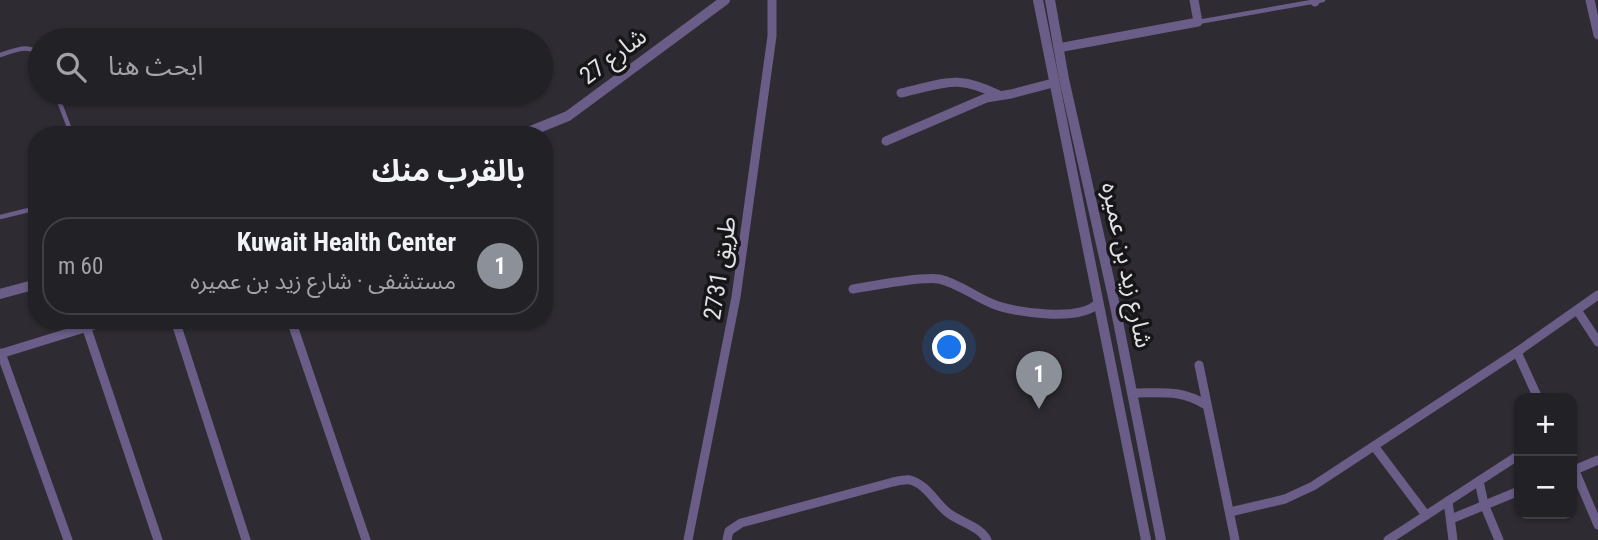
<!DOCTYPE html>
<html lang="ar">
<meta charset="utf-8">
<style>
:root{--surface:#222126;--page:#2e2e32;--text:#f1f3f6;--muted:#a2a3a7;--line:#3f3e43;--accent:#8c9099}
body{margin:0;font-family:"Roboto Condensed","Noto Sans Arabic",sans-serif;background:var(--page);color:var(--text);direction:rtl}
.controls{position:absolute;right:21px;bottom:21px;display:grid;overflow:hidden;border-radius:14px;box-shadow:0 2px 5px #0004}
.controls button{width:63px;height:63px;display:grid;place-items:center;padding:0;border:0;border-bottom:2px solid var(--line);background:var(--surface);color:var(--text);font:35px sans-serif}
.you{position:absolute;left:950px;top:348px;width:24px;height:24px;margin:-18px;border:5px solid #fff;border-radius:50%;background:#1a73e8;box-shadow:0 0 0 10px #1a73e833}
.badge{display:grid;place-items:center;width:46px;height:46px;border-radius:50%;background:var(--accent);color:#fff;font-size:23px;font-weight:700}
.pin{position:absolute;translate:-50% -58px;filter:drop-shadow(0 2px 4px #0008)}
.pin::after{content:'';position:absolute;top:37px;width:24px;height:21px;background:inherit;clip-path:polygon(0 0,100% 0,50% 100%)}
.list{margin:0;padding:0;list-style:none}
h2{display:flex;justify-content:space-between;align-items:center;height:91px;margin:0;padding:0 28px;font-size:30px}
h2 small{font-size:23px;font-weight:400;color:var(--muted)}
.list li{display:grid;grid-template-columns:46px 1fr auto;gap:21px;align-items:center;box-sizing:border-box;height:98px;margin:0 14px 14px;padding:0 14px;border:2px solid var(--line);border-radius:28px}
.list b{display:block;font-size:26px;white-space:nowrap}
.list p{margin:0;font-size:23px;white-space:nowrap;color:var(--muted)}
.list em{font-size:23px;font-style:normal;color:var(--muted)}
.icon{flex:none;width:38px;height:38px;fill:none;stroke:currentColor;stroke-width:2;stroke-linecap:round;stroke-linejoin:round}
.map{position:relative;flex:none;width:1598px;height:540px;overflow:hidden;direction:ltr}
.search{position:absolute;background:var(--surface);box-shadow:0 2px 5px #0004;left:28px;top:28px;width:525px;height:77px;display:flex;align-items:center;gap:18px;box-sizing:border-box;padding:0 24px;border-radius:38px;color:var(--muted);font-size:26px}
.panel{position:absolute;background:var(--surface);box-shadow:0 2px 5px #0004;left:28px;top:126px;width:525px;height:203px;border-radius:28px;direction:rtl}
.map>svg:first-child{display:block}
</style>
<div class="map">
<svg width="1598" height="540" viewBox="0 0 1598 540">
<rect width="100%" height="100%" fill="#2e2c32"/>
<g fill="none" stroke-linecap="round" stroke-linejoin="round">
<!-- service -->
<g stroke="#6a5d88" stroke-width="4.5">
<path d="M1198,22L1323,0"/>
<path d="M0,55C14,51 30,42 40,56"/>
<path d="M56,93L72,135"/>
<path d="M0,217L37,208"/>
</g>
<!-- minor -->
<g stroke="#6a5d88" stroke-width="9">
<path d="M1314,0L1315,2"/>
<path d="M1590,0L1598,35"/>
<path d="M1058,48L1198,22L1194,0"/>
<path d="M901,93C946,83 956,74 999,95"/>
<path d="M886,141L986,98L1011,94L1053,83"/>
<path d="M853,289C870,286 923,276 939,279C958,283 975,297 993,304C1015,313 1081,322 1098,303"/>
<path d="M1577,310L1598,342"/>
<path d="M84,320L158,540"/>
<path d="M175,320L246,540"/>
<path d="M291,320L366,540"/>
<path d="M1517,352L1538,398"/>
<path d="M1,353L68,540"/>
<path d="M0,354L110,320"/>
<path d="M1199,365L1235,540"/>
<path d="M1133,393C1161,393 1181,389 1206,405"/>
<path d="M1374,446L1426,515"/>
<path d="M1572,464L1598,525"/>
<path d="M1572,471L1598,460"/>
<path d="M1479,481L1484,504L1499,540"/>
<path d="M1448,501L1453,540"/>
<path d="M1230,512L1285,499L1313,486L1517,352L1598,295"/>
<path d="M1451,519L1519,491"/>
<path d="M688,540L736,297L772,36V0"/>
<path d="M727,540L729,531L741,523L893,482C898,481 905,479 910,480C926,484 935,502 947,512C959,522 980,526 987,540"/>
<path d="M1388,540L1519,455"/>
</g>
<!-- tertiary -->
<g stroke="#6a5d88" stroke-width="10">
<path d="M1038,0L1146,540"/>
<path d="M1050,0L1064,79L1115,306L1161,540"/>
<path d="M521,135L568,116L725,0"/>
<path d="M0,294L37,284"/>
</g>
</g>
<g text-anchor="middle" stroke-width="7" stroke-linejoin="round" paint-order="stroke">
<!-- street labels -->
<g font-size="24" fill="#e1e0e4" stroke="#161518">
<text transform="translate(613 56) rotate(-37)" y="8">شارع 27</text>
<text transform="translate(1127 265) rotate(78)" y="8">شارع زيد بن عميره</text>
<text transform="translate(720 268) rotate(-81)" y="8">طريق 2731</text>
</g>
</g>
</svg>
<div class="controls">
<button>+</button>
<button>−</button>
</div>
<div class="you"></div>
<div class="pin badge" style="left:1039px;top:409px">1</div>
<div class="search"><svg class="icon" aria-label="search" viewBox="0 0 24 24"><circle cx="10" cy="10" r="6"/><path d="M15 15l6 6"/></svg>ابحث هنا</div>
<section class="panel">
<h2>بالقرب منك<small></small></h2>
<ul class="list">
<li><span class="badge">1</span><div><b>Kuwait Health Center</b><p>مستشفى · شارع زيد بن عميره</p></div><em>60 m</em></li>
</ul>
</section>
</div>
